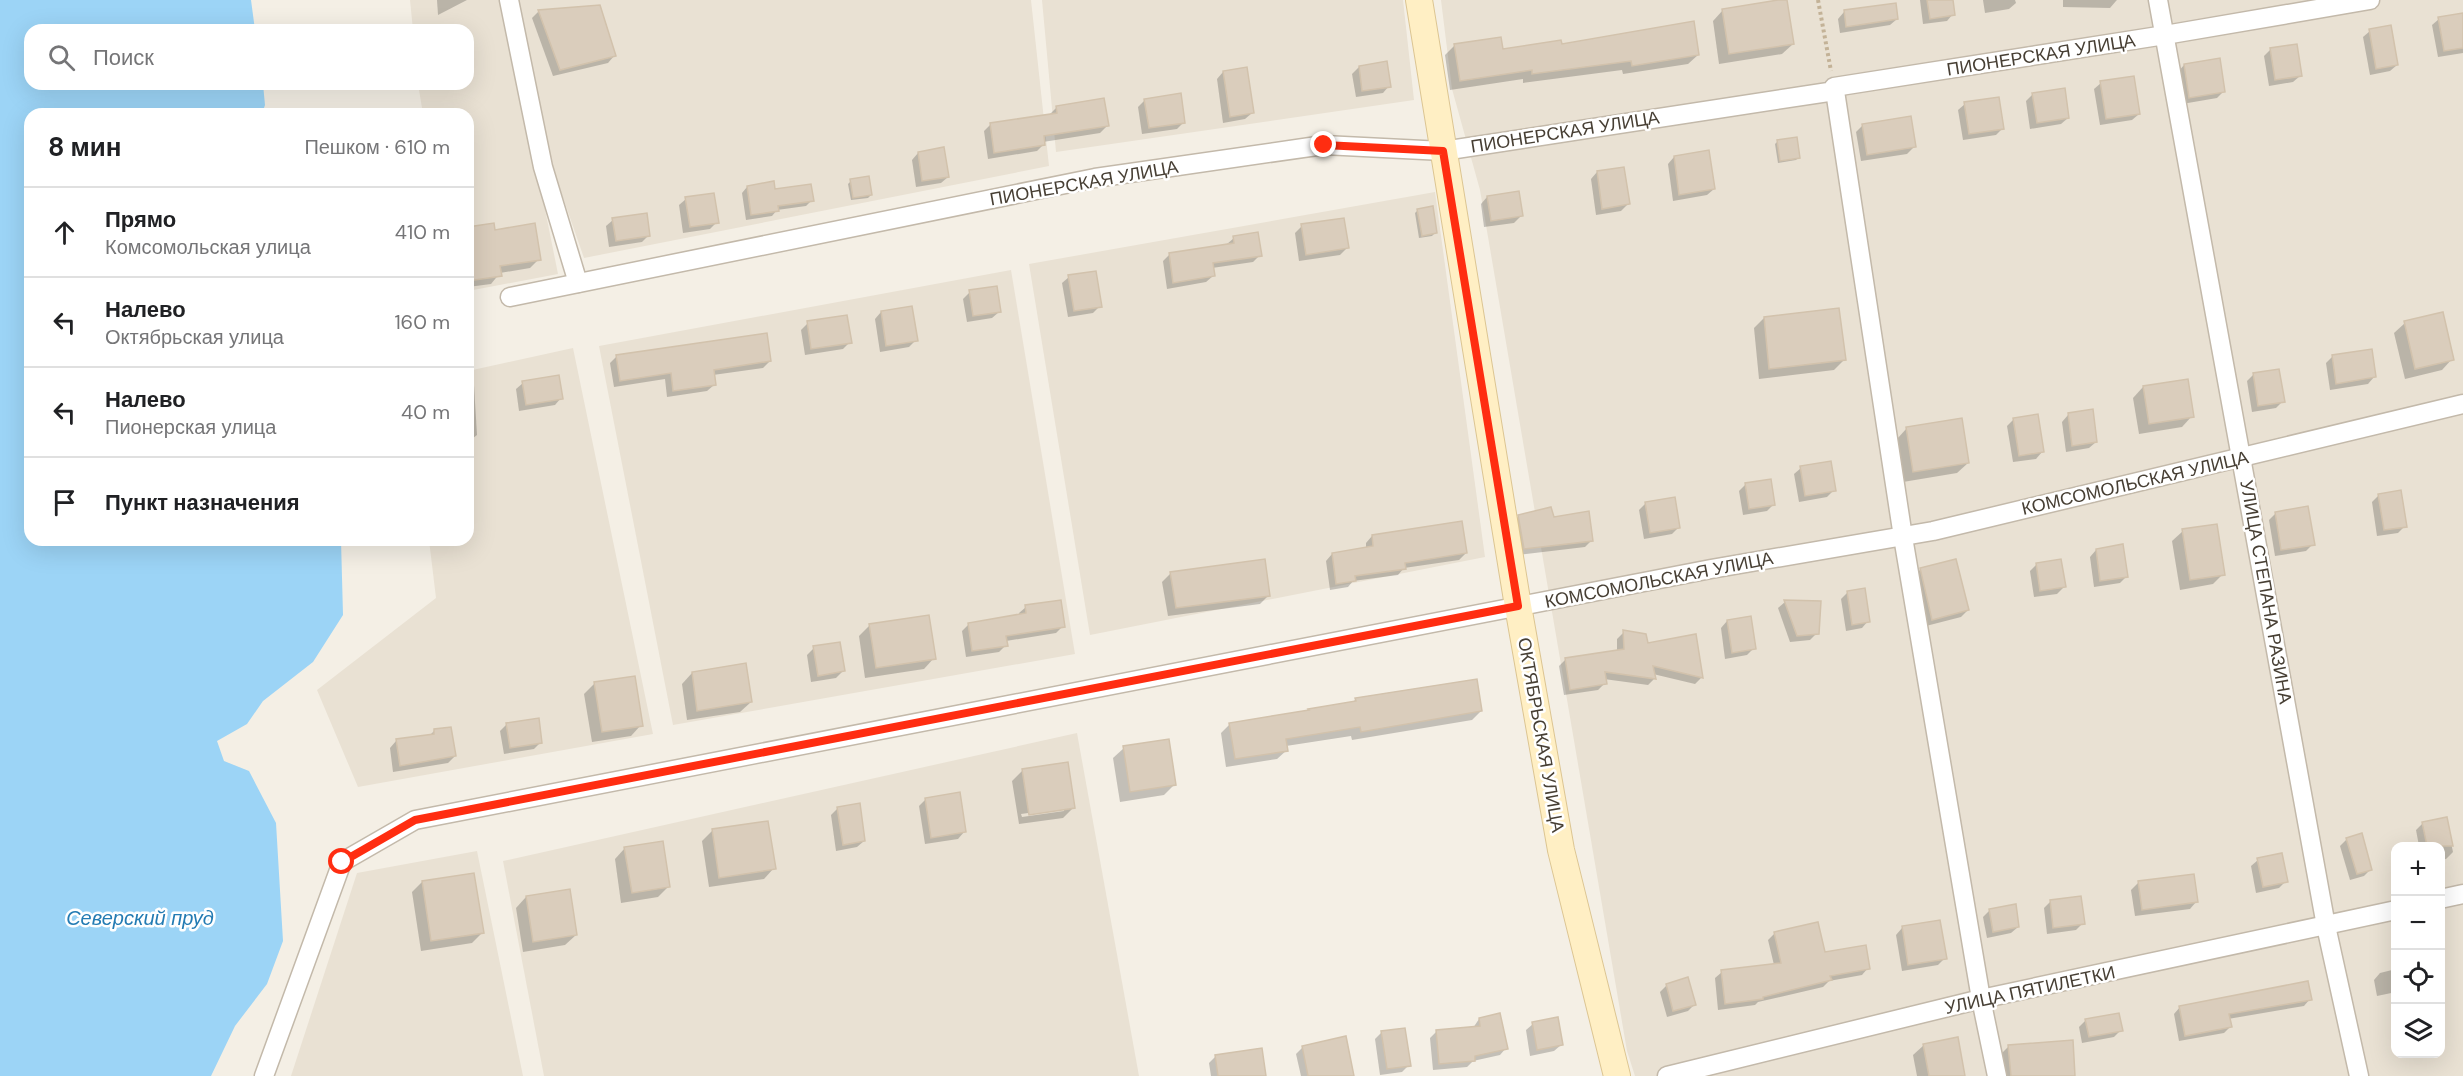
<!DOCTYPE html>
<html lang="ru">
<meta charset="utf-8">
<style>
:root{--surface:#fff;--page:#f2f2f2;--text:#202124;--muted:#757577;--line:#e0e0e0}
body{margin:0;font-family:"DM Sans",sans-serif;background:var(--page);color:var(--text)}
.controls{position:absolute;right:18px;bottom:18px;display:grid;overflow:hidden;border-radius:12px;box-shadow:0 6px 24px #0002}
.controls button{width:54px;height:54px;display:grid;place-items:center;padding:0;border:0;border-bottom:2px solid var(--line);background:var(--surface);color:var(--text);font:30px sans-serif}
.stop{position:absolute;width:18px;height:18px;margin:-14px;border:4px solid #ff2d11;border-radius:50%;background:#fff}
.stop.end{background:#ff2d11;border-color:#fff;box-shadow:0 2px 6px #0008}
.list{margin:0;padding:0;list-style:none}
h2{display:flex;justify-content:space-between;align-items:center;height:78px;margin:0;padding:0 24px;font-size:26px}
h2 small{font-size:20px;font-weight:400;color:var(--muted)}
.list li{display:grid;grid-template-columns:39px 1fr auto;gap:18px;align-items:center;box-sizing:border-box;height:90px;padding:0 24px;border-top:2px solid var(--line)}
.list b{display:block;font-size:22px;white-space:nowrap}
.list p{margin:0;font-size:20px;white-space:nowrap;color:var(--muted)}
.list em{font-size:20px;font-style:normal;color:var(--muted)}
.icon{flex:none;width:33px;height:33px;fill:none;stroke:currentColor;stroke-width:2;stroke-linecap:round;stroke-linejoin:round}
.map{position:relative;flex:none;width:2463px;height:1076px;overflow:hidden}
.search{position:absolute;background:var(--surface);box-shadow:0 6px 24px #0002;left:24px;top:24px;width:450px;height:66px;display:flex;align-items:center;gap:15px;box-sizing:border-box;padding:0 21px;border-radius:18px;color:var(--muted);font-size:22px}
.panel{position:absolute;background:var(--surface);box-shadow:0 6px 24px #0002;left:24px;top:108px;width:450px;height:438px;border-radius:18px}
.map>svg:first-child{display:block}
</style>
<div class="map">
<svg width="2463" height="1076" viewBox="0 0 2463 1076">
<rect width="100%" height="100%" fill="#f4efe5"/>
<!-- residential -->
<g fill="#e9e1d3" fill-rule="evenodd">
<path d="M410,0H503L558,274L468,291V114H423L418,84H468V30H413Z"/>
<path d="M518,0H1031L1049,166L584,258L551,163Z"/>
<path d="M1042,0H1403L1414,100L1056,152Z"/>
<path d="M1441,0H2463V1076H1635L1627,1051L1480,190L1452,89ZM2396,846H2440V1054H2396Z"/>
<path d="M1435,192L1485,557L1090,635L1029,264Z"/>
<path d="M1011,270L1075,654L673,725L599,346Z"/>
<path d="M573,348L653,734L358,787L317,690L436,598L429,540H468V371Z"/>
<path d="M1077,733L1139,1076H544L503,861Z"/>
<path d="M477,851L523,1076H291L357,873Z"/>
</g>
<!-- water -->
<path fill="#9cd4f6" d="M0,0H251L255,30H30V84H263L265,105L262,114H30V540H341L343,615L313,662L263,701L247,724L217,741L224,761L249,771L276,823L283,941L267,984L235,1026L211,1076H0Z"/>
<!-- shadow -->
<g fill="#0003" fill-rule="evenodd">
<path d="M437,0H467L438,15Z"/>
<path d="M1920,0H1951L1953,14L1947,21L1923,24Z"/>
<path d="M1983,0H2015L2016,3L2009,9L1985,13Z"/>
<path d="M2063,0H2117L2116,1L2110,8L2063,7Z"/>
<path d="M1723,10L1793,44L1782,54L1719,64L1713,21Z"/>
<path d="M539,11L614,56L608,63L553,76L532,18Z"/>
<path d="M1844,12L1897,19L1890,25L1840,33L1838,19Z"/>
<path d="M2463,15V53L2438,57L2432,25L2439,19Z"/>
<path d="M2370,31L2397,65L2390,71L2370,75L2363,37Z"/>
<path d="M1454,46L1502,51L1561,46L1698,55L1688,64L1623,74L1622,70L1523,83V79L1450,90L1445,55Z"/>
<path d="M2271,49L2300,76L2293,82L2269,86L2264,56Z"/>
<path d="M2184,65L2223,92L2217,98L2182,104L2178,72Z"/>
<path d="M1359,67L1389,86L1383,93L1356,97L1352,74Z"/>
<path d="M1223,72L1252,113L1245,119L1223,123L1217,79Z"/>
<path d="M2101,83L2139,114L2132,120L2100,125L2094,89Z"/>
<path d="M2033,94L2068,118L2061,124L2030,129L2026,101Z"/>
<path d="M1145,100L1184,122L1177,129L1142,134L1138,107Z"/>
<path d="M1965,104L2003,128L1996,135L1963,140L1958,110Z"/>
<path d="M1057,107L1107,126L1100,133L1043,142V145L1037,151L988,159L984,131L990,125L1050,114Z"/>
<path d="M1863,125L1914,147L1907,154L1861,161L1856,132Z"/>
<path d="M1778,141L1799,157L1796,160L1778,163L1775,144Z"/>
<path d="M918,153L948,177L941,183L916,187L912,160Z"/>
<path d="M1674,157L1714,189L1707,195L1673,201L1668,164Z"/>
<path d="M1597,172L1628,204L1621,211L1596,215L1591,179Z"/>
<path d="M851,181L871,195L868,198L851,200L848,184Z"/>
<path d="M747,187L774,191L812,200L806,206L777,210L772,216L746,220L742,193Z"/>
<path d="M1487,197L1521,216L1514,223L1484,227L1481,204Z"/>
<path d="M686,199L717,222L710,229L683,233L679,205Z"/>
<path d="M1418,210L1435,233L1432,236L1419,238L1415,213Z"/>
<path d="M613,220L649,235L642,242L609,247L606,226Z"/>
<path d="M1302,226L1347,248L1340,255L1299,261L1295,233Z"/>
<path d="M468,229L493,231L539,259L530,268L500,273L491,284L468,287Z"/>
<path d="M1234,238L1260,255L1253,262L1212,268L1213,276L1206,282L1167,289L1163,261L1170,254L1227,244Z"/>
<path d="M1069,277L1100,306L1093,313L1068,317L1062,283Z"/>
<path d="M970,292L999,312L992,318L967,322L963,299Z"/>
<path d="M881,312L916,340L909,347L880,352L875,319Z"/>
<path d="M1764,318L1844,360L1834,370L1759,379L1754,328Z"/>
<path d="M808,323L850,342L843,349L805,355L801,330Z"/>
<path d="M2405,323L2452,359L2442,370L2405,379L2394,333Z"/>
<path d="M617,356L770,361L763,368L713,375L714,385L707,391L667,397L665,379L614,387L610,363Z"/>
<path d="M2333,356L2374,377L2368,384L2330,390L2326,363Z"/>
<path d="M2254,374L2283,401L2276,408L2252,412L2247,381Z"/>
<path d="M523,383L561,398L555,405L519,411L516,389Z"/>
<path d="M468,385H474L477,435L468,442Z"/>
<path d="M2143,387L2192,416L2182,427L2139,434L2133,398Z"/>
<path d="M2068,415L2096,442L2089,448L2066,452L2062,422Z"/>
<path d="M2014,419L2042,452L2036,459L2013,462L2007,426Z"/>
<path d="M1907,428L1968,463L1957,473L1903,482L1897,439Z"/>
<path d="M1801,468L1834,490L1827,497L1799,502L1794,474Z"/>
<path d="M1746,484L1773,505L1767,511L1743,515L1739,491Z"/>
<path d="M2379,495L2405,526L2398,533L2377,536L2372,502Z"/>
<path d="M1646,503L1679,527L1672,534L1644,539L1639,510Z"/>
<path d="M2276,513L2313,544L2306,551L2275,556L2269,520Z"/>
<path d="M1519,516L1553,518L1592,540L1585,547L1518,555L1512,523Z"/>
<path d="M2183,531L2223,574L2213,584L2180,590L2172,541Z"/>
<path d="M1372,536L1466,553L1459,560L1404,568L1398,575L1353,581L1348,587L1330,590L1326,561L1332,554L1366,549V543Z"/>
<path d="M2096,550L2127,576L2120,583L2094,587L2090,557Z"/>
<path d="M2037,564L2064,587L2057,594L2034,597L2030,571Z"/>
<path d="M1920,570L1968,610L1961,617L1926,626L1914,576Z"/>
<path d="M1171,573L1269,595L1260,604L1168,616L1162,582Z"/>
<path d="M1848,592L1868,621L1862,628L1846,631L1841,599Z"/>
<path d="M1785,602L1817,633L1810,640L1790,642L1778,608Z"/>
<path d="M1026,607L1063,626L1056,633L1006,641V645L999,652L966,657L962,631L969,624L1020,616L1019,613Z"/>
<path d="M1727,621L1754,648L1747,655L1725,659L1721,628Z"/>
<path d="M869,626L934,658L924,669L865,678L859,636Z"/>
<path d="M1624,632L1647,644L1695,636L1701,678L1695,684L1653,674L1654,679L1648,685L1604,679L1605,683L1598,690L1564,695L1559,666L1566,659L1617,651V639Z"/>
<path d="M814,648L843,671L836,678L811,682L807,655Z"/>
<path d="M692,673L751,702L740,712L687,720L682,684Z"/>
<path d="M595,683L641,725L631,736L592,742L584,694Z"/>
<path d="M1356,699L1481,711L1472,720L1352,740L1351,736L1286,746L1287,750L1277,759L1226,767L1221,733L1230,724L1352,703Z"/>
<path d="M507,724L541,742L534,749L504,754L500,731Z"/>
<path d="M434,731L455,756L448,763L393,772L390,748L396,741L429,736Z"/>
<path d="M1124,748L1174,785L1164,795L1120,802L1113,758Z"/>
<path d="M1023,770L1074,807L1063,818L1019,824L1012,781ZM1064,808V811L1022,817L1021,814Z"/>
<path d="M926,799L964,832L958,839L925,844L919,806Z"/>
<path d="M838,808L864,841L857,847L836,851L831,815Z"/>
<path d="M2446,819L2453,852L2446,859L2440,860V846H2419L2416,830L2423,823Z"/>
<path d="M712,831L774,868L764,879L709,887L702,841Z"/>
<path d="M2347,839L2371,869L2364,876L2350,880L2340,846Z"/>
<path d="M625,848L668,887L658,897L621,903L615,859Z"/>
<path d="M2258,860L2286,881L2279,888L2256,893L2251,866Z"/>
<path d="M2193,875L2196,902L2190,909L2135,916L2131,890L2138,883Z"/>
<path d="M422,882L482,933L472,943L421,951L412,892Z"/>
<path d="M526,897L576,935L565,945L523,952L516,908Z"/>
<path d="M2050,902L2083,923L2076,930L2047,934L2044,908Z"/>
<path d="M1990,910L2018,927L2011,933L1987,938L1983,917Z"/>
<path d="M1902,928L1945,958L1938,965L1902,971L1896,935Z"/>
<path d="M1775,933L1824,954L1868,968L1862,975L1829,981L1823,987L1758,1002L1755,1005L1718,1010L1715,978L1722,972L1774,965L1768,940Z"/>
<path d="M2396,969V992L2377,996L2374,980L2380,973Z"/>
<path d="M1667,985L1694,1005L1688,1011L1667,1017L1660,992Z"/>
<path d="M2310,999L2304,1006L2228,1019L2230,1027L2224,1033L2179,1041L2174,1014L2180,1007Z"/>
<path d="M1479,1019L1506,1048L1500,1055L1473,1061L1467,1067L1433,1070L1430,1038L1437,1031L1473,1028Z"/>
<path d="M2086,1020L2121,1030L2114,1037L2082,1043L2079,1027Z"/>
<path d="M1533,1024L1561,1045L1554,1051L1530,1056L1526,1030Z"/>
<path d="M1382,1032L1409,1065L1402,1072L1380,1075L1375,1039Z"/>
<path d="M1924,1045L1964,1076H1917L1913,1055Z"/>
<path d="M2009,1046L2074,1076H2004L2002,1053Z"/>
<path d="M1303,1047L1353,1076H1301L1296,1054Z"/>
<path d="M1216,1056L1264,1076H1211L1209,1063Z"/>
</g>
<!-- building -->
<g fill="#dacdbc" stroke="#d2c2ac" stroke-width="1.5">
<path d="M1778,0H1787L1794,44L1729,54L1722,9Z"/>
<path d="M1927,0H1953L1955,15L1930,19Z"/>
<path d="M1896,3L1898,19L1846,27L1844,10Z"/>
<path d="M600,5L616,56L560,70L538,10Z"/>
<path d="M2463,13V48L2444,51L2438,17Z"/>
<path d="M1694,21L1699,55L1632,66L1631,61L1532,74V70L1460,81L1454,44L1501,37L1503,49L1561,40L1562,44Z"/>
<path d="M2391,25L2398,65L2376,69L2369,29Z"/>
<path d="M2297,44L2302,76L2275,80L2270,48Z"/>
<path d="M2220,58L2225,92L2189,98L2184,64Z"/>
<path d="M1387,61L1391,87L1362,91L1359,66Z"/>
<path d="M1247,67L1254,113L1230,117L1223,71Z"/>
<path d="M2134,76L2140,114L2106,119L2100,81Z"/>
<path d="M2065,88L2069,118L2037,123L2032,93Z"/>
<path d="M1181,93L1185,123L1149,128L1144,99Z"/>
<path d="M1999,97L2004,129L1969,134L1964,102Z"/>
<path d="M1104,98L1109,126L1044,136L1045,145L994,153L990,123L1057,113L1056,106Z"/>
<path d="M1911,116L1916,147L1867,155L1862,124Z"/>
<path d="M1797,137L1800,158L1780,161L1777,140Z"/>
<path d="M944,147L949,177L922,181L918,152Z"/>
<path d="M1709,150L1715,189L1679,195L1674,156Z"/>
<path d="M1624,167L1630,204L1602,209L1597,171Z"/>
<path d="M869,176L872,195L853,198L850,179Z"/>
<path d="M774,181L775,189L811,184L814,201L778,206L779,211L751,215L747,186Z"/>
<path d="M1519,191L1523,216L1491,221L1487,196Z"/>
<path d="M714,193L719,223L690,227L685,197Z"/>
<path d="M1433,206L1437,233L1422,236L1417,209Z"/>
<path d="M647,213L650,236L616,241L612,218Z"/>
<path d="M1344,218L1349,248L1306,255L1301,224Z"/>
<path d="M494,223L495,230L535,223L541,260L500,266L502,276L468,281V227Z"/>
<path d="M1258,232L1262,256L1213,263L1215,276L1173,283L1169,253L1234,243L1233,236Z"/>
<path d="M1096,271L1102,307L1074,311L1068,275Z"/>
<path d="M997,286L1001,312L973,316L969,290Z"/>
<path d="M912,306L918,341L886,346L881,311Z"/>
<path d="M1839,308L1846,360L1769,369L1764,317Z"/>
<path d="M2443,312L2454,360L2415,369L2404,321Z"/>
<path d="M847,315L852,343L811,349L807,321Z"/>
<path d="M767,333L771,361L714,370L716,385L673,391L671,373L620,381L616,355Z"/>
<path d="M2372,349L2376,377L2336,384L2332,355Z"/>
<path d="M2279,369L2285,402L2258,406L2253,373Z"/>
<path d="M559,375L563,399L526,405L522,381Z"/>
<path d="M2188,379L2194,417L2149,424L2143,386Z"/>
<path d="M2093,409L2097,442L2072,446L2068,413Z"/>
<path d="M2038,414L2044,452L2019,456L2013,418Z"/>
<path d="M1962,418L1969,463L1913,472L1906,427Z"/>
<path d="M1831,461L1836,491L1805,496L1800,466Z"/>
<path d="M1771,479L1775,505L1749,509L1745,483Z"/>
<path d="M2401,490L2407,527L2384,530L2378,494Z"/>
<path d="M1675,497L1680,528L1650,533L1645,502Z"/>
<path d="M2308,506L2315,545L2281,550L2275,512Z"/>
<path d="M1551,507L1554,517L1589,511L1593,541L1524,549L1518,515Z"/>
<path d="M1462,521L1467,553L1405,563L1406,569L1355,576L1356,581L1336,584L1332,553L1373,546L1372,535Z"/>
<path d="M2217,524L2225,575L2190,580L2182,529Z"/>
<path d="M2123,544L2128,577L2100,581L2096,549Z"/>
<path d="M1265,559L1270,596L1176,608L1170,572Z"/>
<path d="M1956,559L1969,610L1932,620L1920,568Z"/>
<path d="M2061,559L2066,587L2040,591L2036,563Z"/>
<path d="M1865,588L1870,622L1852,625L1847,591Z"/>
<path d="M1061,600L1065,627L1006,636L1008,646L972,651L968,623L1026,613L1025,605Z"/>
<path d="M1784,600L1821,601L1819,634L1797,636Z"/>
<path d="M929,615L936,659L876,668L869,624Z"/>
<path d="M1751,616L1756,649L1732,653L1727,620Z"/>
<path d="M1623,630L1646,634L1648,643L1696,634L1703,678L1653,666L1656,679L1605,672L1607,684L1570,690L1565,658L1624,649Z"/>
<path d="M840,642L845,671L818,676L813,646Z"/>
<path d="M746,663L752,702L697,711L692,672Z"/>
<path d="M635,676L643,726L602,732L594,682Z"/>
<path d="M1477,679L1482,711L1361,732L1360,727L1286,739L1288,751L1235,759L1229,723L1309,710L1308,709L1356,701L1355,698Z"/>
<path d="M539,718L542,743L510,748L506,723Z"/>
<path d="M451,727L456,756L400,766L396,739L434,734V729Z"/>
<path d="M1169,739L1176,785L1130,792L1123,746Z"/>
<path d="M1068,762L1075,808L1029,815L1022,769Z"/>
<path d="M960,792L966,832L931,838L925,798Z"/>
<path d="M860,803L865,841L843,845L837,807Z"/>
<path d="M2447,817L2453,846H2427L2422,822Z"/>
<path d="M768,821L776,869L719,878L712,829Z"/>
<path d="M2362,833L2372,870L2357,874L2346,838Z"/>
<path d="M663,841L670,887L632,893L624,847Z"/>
<path d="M2282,853L2288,882L2263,887L2257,858Z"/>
<path d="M474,873L484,933L431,941L422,881Z"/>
<path d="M2194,874L2198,902L2142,910L2138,881Z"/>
<path d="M570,889L577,935L533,942L526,896Z"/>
<path d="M2081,896L2085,924L2053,928L2050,900Z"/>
<path d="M2016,904L2019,927L1993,932L1989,909Z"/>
<path d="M1940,920L1947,959L1908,965L1902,926Z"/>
<path d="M1818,922L1825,952L1866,945L1870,969L1830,976L1832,980L1763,997V999L1725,1004L1721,970L1781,963L1774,932Z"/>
<path d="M1688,977L1696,1005L1673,1011L1666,984Z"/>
<path d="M2308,981L2312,1000L2229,1014L2232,1027L2185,1036L2179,1006Z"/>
<path d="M1500,1013L1508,1049L1475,1056V1061L1439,1064L1436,1030L1480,1026L1479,1018Z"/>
<path d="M2119,1013L2123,1031L2089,1037L2085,1019Z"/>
<path d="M1558,1017L1563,1045L1537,1050L1532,1022Z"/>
<path d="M1405,1028L1411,1066L1387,1069L1381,1031Z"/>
<path d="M1346,1036L1354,1076H1308L1302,1046Z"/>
<path d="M1958,1037L1965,1076H1929L1923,1044Z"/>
<path d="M2073,1040L2075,1076H2011L2008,1045Z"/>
<path d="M1262,1048L1266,1076H1218L1215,1055Z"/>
</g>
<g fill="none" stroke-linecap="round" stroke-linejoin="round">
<defs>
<g id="street">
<path d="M509,0L543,167L578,283"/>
<path d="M2158,0L2326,926L2359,1076"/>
<path d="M1835,91L1903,537L1981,999L1997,1076"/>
<path d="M510,297L1095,178L1324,145L1443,151L1835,91L1834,87L2165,35L2370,0"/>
<path d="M2440,899L2463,894"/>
<path d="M264,1076L342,862L415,820L1711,569L1933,531L2463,404"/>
<path d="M1667,1076L1981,999L2396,910"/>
</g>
<path id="secondary" d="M1419,0L1518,606L1561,850L1617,1076"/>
</defs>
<!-- street casing -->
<use href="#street" stroke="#c3b9aa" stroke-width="21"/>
<!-- secondary casing -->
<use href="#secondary" stroke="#dcc592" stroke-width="28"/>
<!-- path -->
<path stroke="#c3b297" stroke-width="4" stroke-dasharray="3 3" stroke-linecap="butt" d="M1818,0L1831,71"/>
<!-- street -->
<use href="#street" stroke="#fff" stroke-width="18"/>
<!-- secondary -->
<use href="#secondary" stroke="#ffefc4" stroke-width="26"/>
</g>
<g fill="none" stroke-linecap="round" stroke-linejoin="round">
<!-- route -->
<path stroke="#ff2d11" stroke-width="8" d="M342,862L415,820L1518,606L1443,151L1324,145"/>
</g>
<g text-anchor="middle" stroke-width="5" stroke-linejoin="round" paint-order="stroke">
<!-- street labels -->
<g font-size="18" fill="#473f34" stroke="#fff">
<text transform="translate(2041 55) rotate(-9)" y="6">ПИОНЕРСКАЯ УЛИЦА</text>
<text transform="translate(1565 132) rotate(-9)" y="6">ПИОНЕРСКАЯ УЛИЦА</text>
<text transform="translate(1084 183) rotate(-10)" y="6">ПИОНЕРСКАЯ УЛИЦА</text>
<text transform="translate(2135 483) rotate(-13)" y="6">КОМСОМОЛЬСКАЯ УЛИЦА</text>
<text transform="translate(1659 580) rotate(-11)" y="6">КОМСОМОЛЬСКАЯ УЛИЦА</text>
<text transform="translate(2266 592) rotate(80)" y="6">УЛИЦА СТЕПАНА РАЗИНА</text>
<text transform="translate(1541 735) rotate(80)" y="6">ОКТЯБРЬСКАЯ УЛИЦА</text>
<text transform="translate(2030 990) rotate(-12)" y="6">УЛИЦА ПЯТИЛЕТКИ</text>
</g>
<!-- water labels -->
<g font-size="20" font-style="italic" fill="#237bb3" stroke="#fff">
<text x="140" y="925">Северский пруд</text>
</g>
</g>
</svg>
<div class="controls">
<button>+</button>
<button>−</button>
<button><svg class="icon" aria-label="locate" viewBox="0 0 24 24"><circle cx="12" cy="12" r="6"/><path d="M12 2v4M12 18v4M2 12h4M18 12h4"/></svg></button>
<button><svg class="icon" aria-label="layers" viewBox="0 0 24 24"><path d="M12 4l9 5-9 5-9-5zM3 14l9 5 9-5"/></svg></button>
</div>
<div class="stop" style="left:342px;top:862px"></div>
<div class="stop end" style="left:1324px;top:145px"></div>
<div class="search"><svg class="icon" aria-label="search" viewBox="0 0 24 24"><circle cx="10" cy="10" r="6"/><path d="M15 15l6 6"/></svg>Поиск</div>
<section class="panel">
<h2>8 мин<small>Пешком · 610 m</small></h2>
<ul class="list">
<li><svg class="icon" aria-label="ahead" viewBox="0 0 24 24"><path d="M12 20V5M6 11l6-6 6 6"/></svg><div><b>Прямо</b><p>Комсомольская улица</p></div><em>410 m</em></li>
<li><svg class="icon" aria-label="left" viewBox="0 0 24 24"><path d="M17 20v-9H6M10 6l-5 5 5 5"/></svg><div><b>Налево</b><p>Октябрьская улица</p></div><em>160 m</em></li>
<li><svg class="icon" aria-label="left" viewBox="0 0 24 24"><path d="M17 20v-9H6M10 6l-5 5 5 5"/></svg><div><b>Налево</b><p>Пионерская улица</p></div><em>40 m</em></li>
<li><svg class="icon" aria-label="arrive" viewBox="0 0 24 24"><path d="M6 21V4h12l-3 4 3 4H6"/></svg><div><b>Пункт назначения</b></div></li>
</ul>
</section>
</div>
